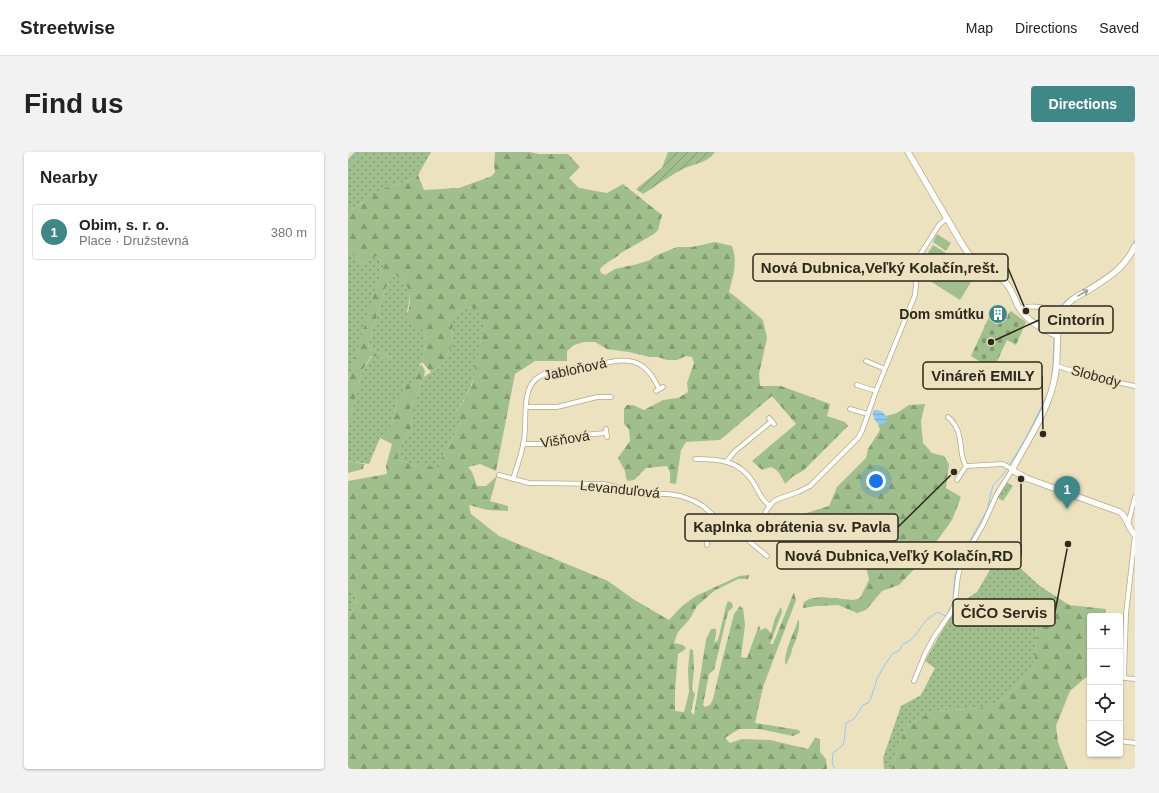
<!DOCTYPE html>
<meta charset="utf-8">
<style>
:root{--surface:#fff;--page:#f2f2f2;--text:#222;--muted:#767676;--line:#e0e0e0;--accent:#408887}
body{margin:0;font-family:Helvetica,sans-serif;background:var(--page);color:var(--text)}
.controls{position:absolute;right:12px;bottom:12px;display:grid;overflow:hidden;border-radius:4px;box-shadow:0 1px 3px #0004}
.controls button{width:36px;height:36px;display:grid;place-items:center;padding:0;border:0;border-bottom:1px solid var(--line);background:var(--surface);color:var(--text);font:20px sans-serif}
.you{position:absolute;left:528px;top:329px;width:14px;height:14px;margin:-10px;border:3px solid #fff;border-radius:50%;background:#1a73e8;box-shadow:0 0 0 6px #1a73e833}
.badge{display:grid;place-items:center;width:26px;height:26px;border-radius:50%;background:var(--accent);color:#fff;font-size:13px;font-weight:700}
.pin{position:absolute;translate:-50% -33px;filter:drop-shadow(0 1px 2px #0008)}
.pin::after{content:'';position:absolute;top:21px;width:14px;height:12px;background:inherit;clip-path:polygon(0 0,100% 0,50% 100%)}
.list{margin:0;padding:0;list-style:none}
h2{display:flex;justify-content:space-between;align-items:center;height:52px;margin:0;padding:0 16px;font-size:17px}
h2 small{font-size:13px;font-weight:400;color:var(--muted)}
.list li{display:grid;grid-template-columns:26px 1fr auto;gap:12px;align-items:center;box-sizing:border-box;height:56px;margin:0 8px 8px;padding:0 8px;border:1px solid var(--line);border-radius:4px}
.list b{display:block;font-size:15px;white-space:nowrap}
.list p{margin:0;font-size:13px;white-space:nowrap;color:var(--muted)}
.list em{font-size:13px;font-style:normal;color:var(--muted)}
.icon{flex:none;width:22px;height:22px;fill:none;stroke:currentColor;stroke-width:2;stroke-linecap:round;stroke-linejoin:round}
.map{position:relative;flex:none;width:787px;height:617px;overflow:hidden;border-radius:4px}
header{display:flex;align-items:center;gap:24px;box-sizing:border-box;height:56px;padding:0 20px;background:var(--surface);border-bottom:1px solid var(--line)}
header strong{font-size:19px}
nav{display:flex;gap:22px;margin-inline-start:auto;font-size:14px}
.intro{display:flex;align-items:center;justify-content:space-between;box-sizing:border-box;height:96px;padding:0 24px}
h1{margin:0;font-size:28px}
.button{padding:10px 18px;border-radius:4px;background:var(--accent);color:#fff;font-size:14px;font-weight:700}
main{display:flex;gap:24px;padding:0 24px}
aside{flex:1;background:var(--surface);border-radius:4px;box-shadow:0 1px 3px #0004}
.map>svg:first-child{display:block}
</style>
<header>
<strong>Streetwise</strong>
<nav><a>Map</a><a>Directions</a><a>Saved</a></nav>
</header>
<div class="intro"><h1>Find us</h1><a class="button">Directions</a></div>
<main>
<aside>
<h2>Nearby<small></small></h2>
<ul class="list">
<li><span class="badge">1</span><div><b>Obim, s. r. o.</b><p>Place · Družstevná</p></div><em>380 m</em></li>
</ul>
</aside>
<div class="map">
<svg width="787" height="617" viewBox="0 0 787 617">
<defs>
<pattern id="grass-dots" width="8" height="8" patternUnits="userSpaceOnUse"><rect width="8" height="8" fill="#a0bf8d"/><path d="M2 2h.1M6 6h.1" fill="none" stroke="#839b72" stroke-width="1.8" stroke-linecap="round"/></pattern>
<pattern id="forest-firs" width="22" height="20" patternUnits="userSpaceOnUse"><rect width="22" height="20" fill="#a0bf8d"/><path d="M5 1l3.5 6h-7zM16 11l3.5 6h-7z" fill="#839b72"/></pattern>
<pattern id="cemetery-stones" width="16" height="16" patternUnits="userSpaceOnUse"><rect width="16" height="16" fill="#a0bf8d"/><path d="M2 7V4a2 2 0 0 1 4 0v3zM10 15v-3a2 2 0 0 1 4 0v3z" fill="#839b72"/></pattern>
<pattern id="garden-furrows" width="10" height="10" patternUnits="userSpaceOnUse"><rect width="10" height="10" fill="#a0bf8d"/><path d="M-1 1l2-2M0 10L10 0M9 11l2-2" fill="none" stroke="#839b72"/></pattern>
<pattern id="water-rules" width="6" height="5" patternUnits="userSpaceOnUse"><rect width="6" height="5" fill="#90c8f4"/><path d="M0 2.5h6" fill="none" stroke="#7cacd1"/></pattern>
</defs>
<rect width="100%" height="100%" fill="#ece2c0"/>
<!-- grass -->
<g fill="url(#grass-dots)">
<path d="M7,0H83L70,23L61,29L42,34L0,59V7Z"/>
<path d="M0,98L15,112L28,104L36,112L0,229Z"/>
<path d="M46,122C64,133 64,141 59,160L75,175L78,189L74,210L71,214L65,234L55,231L56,239L49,249L43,274L32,286L21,312L0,309V276L14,219L24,204L43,207L44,205L24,198L20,193L38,135Z"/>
<path d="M123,155C129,159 136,164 136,172C137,176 134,182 133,187C130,214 125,238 108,259L113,270L92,309L91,316L68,314L49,307L54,290L63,279L64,268L62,257L66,251L76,225L96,211L104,192L105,167L110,160Z"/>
<path d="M658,331H660L665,334L655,349L649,345Z"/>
<path d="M653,399L692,434L686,516L655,548L637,556L585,559L558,574L543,617H536L535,606L553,554L573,543L587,516L577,509L608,454L629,440Z"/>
<path d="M0,436L6,439L9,448L4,459L0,460Z"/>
</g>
<!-- forest -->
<g fill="url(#forest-firs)">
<path d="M147,0H182L191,2H220L232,15L221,26L231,36L259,41L275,32L314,63L310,78L306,82L273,101C267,107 258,110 252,117L253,121L257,123L267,117L280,114L286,113L302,108L307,104L329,95H344L367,90L384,94C390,109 385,125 381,140L389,146L415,168L419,186L411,222L412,234H433L482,252L479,264L497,270L500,274L456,318L444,325L437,332C433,324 431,318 423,315L414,318L404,309L448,272L424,244L372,288L338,290L333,298L328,332L322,331V320L319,314L298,316L286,328L280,329L278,326L277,319L270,306L282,289L281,277L276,272V257L279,253H285L296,258L315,248L330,246L340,240L339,231L346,211L344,205L338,204L329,208H319L310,205H302L281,200L259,197L247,190H236L226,193L219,199V209H187L167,222L148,319L132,312L120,315L124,320L129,334H138L149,324L142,349L160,354V359L139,358L121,353L123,362L151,384L260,429L285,447L321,468L334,454L348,444L391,424L401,423L400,427H390L366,439L349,454L341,468L330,480L326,491L335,493L338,496L335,499L330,502L327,539V559L336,560L341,540L340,517L342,497L345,498L346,518L344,537L347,542L343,560L346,563L358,488L363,477H368V483L366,491L370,488L378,454L380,449L384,451L385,455L380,460L366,518L361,522L355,553L357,555L362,553L365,547L373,513L386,462L392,454L395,456L397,473L393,505L399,506L411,473L412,478L418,476L423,481L427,466L433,455L434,460L422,492H425L446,440L448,448L415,535L407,571L451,578L452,581L445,584L411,577H391L377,586L382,591L394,587L422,588L460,597L467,586L472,587V600L478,607L479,617H0V460L4,459L9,448L6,439L0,436V329L39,322L38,314L44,292L32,286L43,274L49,249L56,239L55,230L65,233L71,214L74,213L77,219L76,225L66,251L62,257L64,268L63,279L54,290L49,307L68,314L91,315L92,309L113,270L108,267V259L115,250L124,232L136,172L132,162L123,155L110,160L105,167L104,192L96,211L83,220L74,210L78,189L75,175H69L60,167C59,158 62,156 62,148C63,136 56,128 46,122L38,135L20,193L24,198L44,205L43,207L23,204L14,219L0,276V229L23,152L36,112L28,104L15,112L0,98V59L14,51L29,40L42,34L61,29L70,23L76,38L111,36L144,24L147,20L146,14Z"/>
<path d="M577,252L573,269L575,291L584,301L596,304L601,312L598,336L613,345L604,368L576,407L551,433L534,439L518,458L509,461L490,453L469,454L455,456L456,450L461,447L473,445L506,448L512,446L521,428L518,414L503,399L490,406L471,409L420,377V373L481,354L489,335L518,306L520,297L532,278L530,272L532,273L539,266L538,264L549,261L561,253Z"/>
<path d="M0,309L16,312L15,317L0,321Z"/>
<path d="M692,434L721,453L758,457V464H742V522L722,539L708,574L710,590L720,617H543L558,574L585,559L637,556L655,548L686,516Z"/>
<path d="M450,468H451V477L448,488L444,497L443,502L438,513C434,503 447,479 450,468Z"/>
</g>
<!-- cemetery -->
<path fill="url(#cemetery-stones)" d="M663,159L678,170L668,193L659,188L645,218L623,204L641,165L650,171Z"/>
<!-- garden -->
<path fill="url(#garden-furrows)" d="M320,0H367C360,11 345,12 335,17C321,24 308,34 295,42L288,37L314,16Z"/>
<!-- pitch -->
<g fill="#a0bf8d">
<path d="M589,82L603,91L598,99L585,90Z"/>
<path d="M585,93L629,120L612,148L568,120Z"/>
</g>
<!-- water -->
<path fill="url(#water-rules)" d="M527,258C533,258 538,261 539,268L536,272L532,273C527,270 524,264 525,259Z"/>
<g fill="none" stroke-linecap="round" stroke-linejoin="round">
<!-- stream -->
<g stroke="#90c8f4" stroke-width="1">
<path d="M0,13L13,0"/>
<path d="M785,93L787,88"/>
<path d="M709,165C708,153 724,144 733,139"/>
<path d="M706,179L707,174"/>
<path d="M703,231L705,212L706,186"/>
<path d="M660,314C677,292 687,266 700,242"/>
<path d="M605,446L607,424L613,405L639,358L645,333L651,327L659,317"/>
<path d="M487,617L484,611L485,601L495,593C497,588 497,578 498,571L506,567L515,553L520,551L523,546L529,527L535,516L544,502L551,499L555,492C567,488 570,478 577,470C581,465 586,463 590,460L597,464L599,462L605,451"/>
</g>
<defs>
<g id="street">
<path d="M671,156C684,153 697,155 709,159"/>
<path d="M518,209L537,217"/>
<path d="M709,214L744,225L787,234"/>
<path d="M509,233L528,239"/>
<path d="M308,239L315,235"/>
<path d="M178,255H209L249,245H263"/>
<path d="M502,257L520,262"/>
<path d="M600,265C605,269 610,277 611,283C614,294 612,305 618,314"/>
<path d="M421,266L426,272"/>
<path d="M258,277L259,285"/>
<path d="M175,292H205L235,283L258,281"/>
<path d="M347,307C371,307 391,308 405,330C411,339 412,347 421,353"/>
<path d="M379,309L386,300L424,269"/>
<path d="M151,323L181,331L256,332L295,342H320L333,344L346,349L355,354L384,380L390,383H399L405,380L412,374L416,367L418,359L425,350L430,347L450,340L462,334L510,286L514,279L528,239L567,143L568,133L566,117L568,109L591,73L599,66"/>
<path d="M165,327C169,315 174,301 176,288C180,265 170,228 200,221L268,209C291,206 302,217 311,237"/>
<path d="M609,328L618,314L655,312L664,317"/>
<path d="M780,372L787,345"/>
<path d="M399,383L401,389L419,404"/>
<path d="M787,383L778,462L776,526L787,527"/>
<path d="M359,393L361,369L365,364"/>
<path d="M566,529L577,502L586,485L604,459L607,451L610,424L615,407L635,373L649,342L664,318"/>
<path d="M772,589L787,591"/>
</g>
<g id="secondary">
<path d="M560,0L614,92C620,101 626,111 636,117C644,121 651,124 657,130C664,137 666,146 670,154C678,169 695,177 709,184"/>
<path d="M787,94C776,117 760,126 739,139C730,144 721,148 715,158C708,170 710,186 709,200C709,211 708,222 705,233C699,260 677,293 664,318L678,326L772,360C780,366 780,377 787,383"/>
</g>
</defs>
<!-- street casing -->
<use href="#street" stroke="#b3aa89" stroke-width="5.5"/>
<!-- secondary casing -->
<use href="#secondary" stroke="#b3aa89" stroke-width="7"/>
<!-- street -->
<use href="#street" stroke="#fff" stroke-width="4"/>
<!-- secondary -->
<use href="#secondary" stroke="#fff" stroke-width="5.5"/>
</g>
<!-- one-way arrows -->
<defs><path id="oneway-shaft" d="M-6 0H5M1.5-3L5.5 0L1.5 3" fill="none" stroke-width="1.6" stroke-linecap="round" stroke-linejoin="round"/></defs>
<use stroke="#a09f99" href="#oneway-shaft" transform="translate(735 141) rotate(-30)"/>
<!-- icons -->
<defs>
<symbol id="building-disc" viewBox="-11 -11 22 22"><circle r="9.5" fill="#408887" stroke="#ece2c0"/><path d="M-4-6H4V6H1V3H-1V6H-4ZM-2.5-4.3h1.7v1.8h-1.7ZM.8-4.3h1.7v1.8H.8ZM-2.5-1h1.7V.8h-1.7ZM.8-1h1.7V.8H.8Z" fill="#fff"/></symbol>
</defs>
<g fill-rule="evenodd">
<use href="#building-disc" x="639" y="151" width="22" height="22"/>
</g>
<g text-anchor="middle" stroke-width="3" stroke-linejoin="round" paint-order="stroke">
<!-- poi labels -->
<g font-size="14" font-weight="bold" fill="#2d291c" stroke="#ece2c0" text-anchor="end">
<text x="636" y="167">Dom smútku</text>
</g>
<!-- street labels -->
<g font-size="14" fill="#2d291c" stroke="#ece2c0">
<text transform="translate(227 217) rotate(-12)" y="5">Jabloňová</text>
<text transform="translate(748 224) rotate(15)" y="5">Slobody</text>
<text transform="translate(217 287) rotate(-9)" y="5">Višňová</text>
<text transform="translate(272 337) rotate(6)" y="5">Levanduľová</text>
</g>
</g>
<!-- callouts -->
<path fill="none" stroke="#2d291c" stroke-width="1.5" d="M678 159L660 116M643 190L691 168M695 282L694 224M606 320L550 375M673 327L673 403M720 392L707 460"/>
<g fill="#2d291c" stroke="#ece2c0" stroke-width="1.5">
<circle cx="678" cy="159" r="4"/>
<circle cx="643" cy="190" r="4"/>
<circle cx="695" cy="282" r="4"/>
<circle cx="606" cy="320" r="4"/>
<circle cx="673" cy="327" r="4"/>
<circle cx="720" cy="392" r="4"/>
</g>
<g fill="#ece2c0" stroke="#2d291c" stroke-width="1.5">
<rect x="405" y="102" width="255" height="27" rx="4"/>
<rect x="691" y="154" width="74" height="27" rx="4"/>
<rect x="575" y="210" width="119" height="27" rx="4"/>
<rect x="337" y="362" width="213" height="27" rx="4"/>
<rect x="429" y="390" width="244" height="27" rx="4"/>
<rect x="605" y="447" width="102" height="27" rx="4"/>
</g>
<g font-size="15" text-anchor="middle" font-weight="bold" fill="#2d291c">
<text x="532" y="121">Nová Dubnica,Veľký Kolačín,rešt.</text>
<text x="728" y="173">Cintorín</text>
<text x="635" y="229">Vináreň EMILY</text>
<text x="444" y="380">Kaplnka obrátenia sv. Pavla</text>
<text x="551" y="409">Nová Dubnica,Veľký Kolačín,RD</text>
<text x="656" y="466">ČIČO Servis</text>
</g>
</svg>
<div class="controls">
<button>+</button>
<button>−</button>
<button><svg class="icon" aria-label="locate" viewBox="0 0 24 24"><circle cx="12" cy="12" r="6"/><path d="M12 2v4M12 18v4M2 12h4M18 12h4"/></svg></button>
<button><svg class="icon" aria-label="layers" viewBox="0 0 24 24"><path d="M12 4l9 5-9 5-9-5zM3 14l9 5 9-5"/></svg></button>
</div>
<div class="you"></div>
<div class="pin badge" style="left:719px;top:357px">1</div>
</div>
</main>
